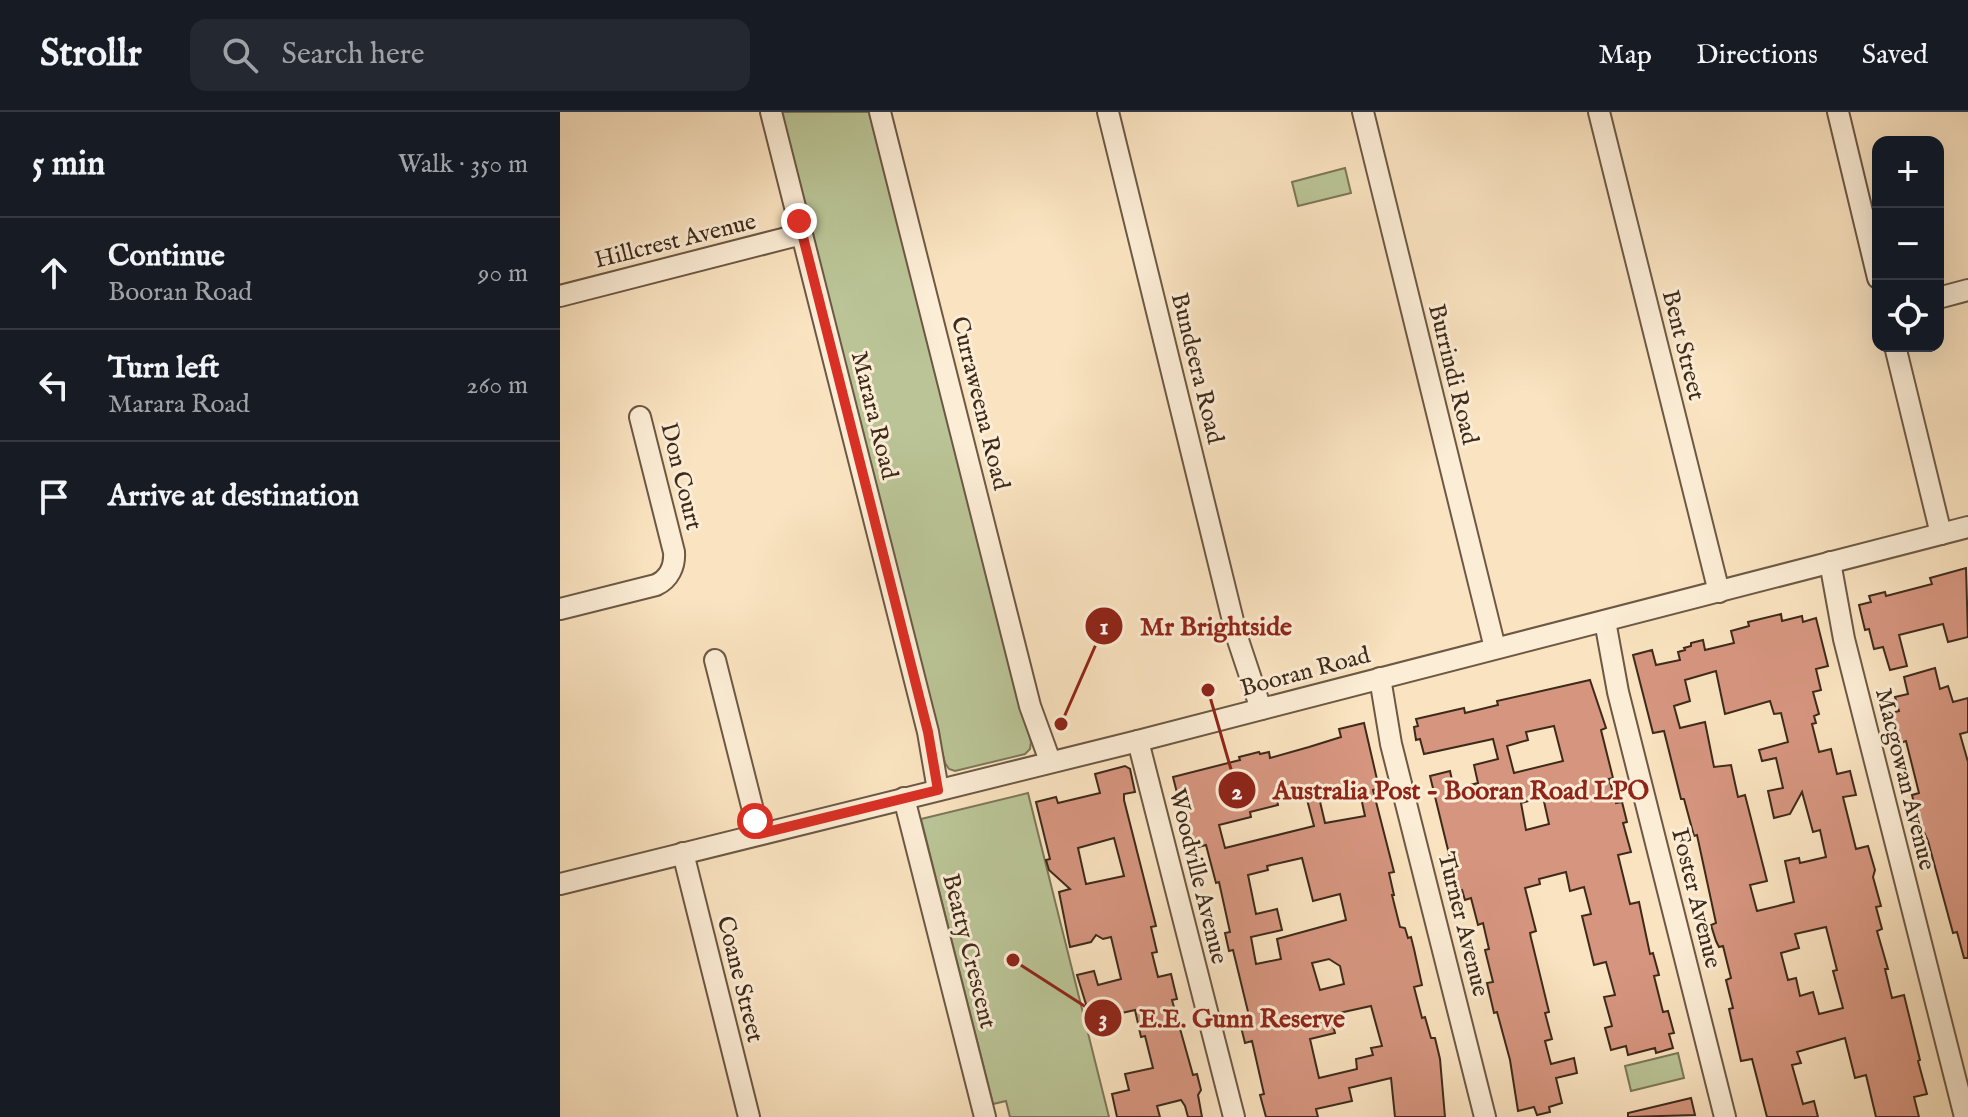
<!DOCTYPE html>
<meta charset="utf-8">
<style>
:root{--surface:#171b24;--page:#242831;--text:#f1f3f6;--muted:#9ea1a6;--line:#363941}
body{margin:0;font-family:"IM FELL English",serif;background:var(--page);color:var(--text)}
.controls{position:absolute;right:24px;top:24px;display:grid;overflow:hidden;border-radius:16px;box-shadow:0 8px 32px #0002}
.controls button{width:72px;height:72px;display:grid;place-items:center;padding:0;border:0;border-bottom:2px solid var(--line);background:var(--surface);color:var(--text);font:40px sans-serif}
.stop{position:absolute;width:24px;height:24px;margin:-18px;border:6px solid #d93025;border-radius:50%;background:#fff}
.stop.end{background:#d93025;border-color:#fff;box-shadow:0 2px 8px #0008}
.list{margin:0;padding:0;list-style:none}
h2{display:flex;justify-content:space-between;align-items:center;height:104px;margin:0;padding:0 32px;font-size:34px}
h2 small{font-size:26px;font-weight:400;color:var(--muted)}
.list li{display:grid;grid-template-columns:52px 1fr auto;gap:24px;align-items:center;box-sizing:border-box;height:112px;padding:0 32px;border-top:2px solid var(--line)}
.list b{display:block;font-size:30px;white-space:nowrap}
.list p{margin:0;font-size:26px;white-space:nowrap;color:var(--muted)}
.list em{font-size:26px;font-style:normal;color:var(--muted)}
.icon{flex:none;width:44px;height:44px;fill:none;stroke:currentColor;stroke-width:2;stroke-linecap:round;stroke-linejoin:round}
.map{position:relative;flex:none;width:1408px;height:1005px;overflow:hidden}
header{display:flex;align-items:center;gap:48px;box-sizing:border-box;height:112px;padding:0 40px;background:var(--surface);border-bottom:2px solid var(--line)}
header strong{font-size:38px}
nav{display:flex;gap:44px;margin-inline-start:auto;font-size:28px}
.search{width:560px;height:72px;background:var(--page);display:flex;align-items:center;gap:20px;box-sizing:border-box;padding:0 28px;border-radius:16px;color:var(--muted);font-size:30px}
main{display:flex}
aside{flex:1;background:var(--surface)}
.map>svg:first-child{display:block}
</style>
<header>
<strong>Strollr</strong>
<div class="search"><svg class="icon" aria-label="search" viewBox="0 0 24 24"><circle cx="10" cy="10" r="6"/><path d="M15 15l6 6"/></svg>Search here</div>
<nav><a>Map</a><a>Directions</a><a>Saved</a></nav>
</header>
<main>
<aside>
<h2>5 min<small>Walk · 350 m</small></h2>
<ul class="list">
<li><svg class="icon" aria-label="ahead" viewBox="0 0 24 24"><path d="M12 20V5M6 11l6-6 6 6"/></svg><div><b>Continue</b><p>Booran Road</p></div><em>90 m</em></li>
<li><svg class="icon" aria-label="left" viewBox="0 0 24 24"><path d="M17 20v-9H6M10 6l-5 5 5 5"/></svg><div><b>Turn left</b><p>Marara Road</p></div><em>260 m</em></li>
<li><svg class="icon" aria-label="arrive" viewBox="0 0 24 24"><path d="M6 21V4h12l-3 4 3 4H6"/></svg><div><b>Arrive at destination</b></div></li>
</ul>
</aside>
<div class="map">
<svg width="1408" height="1005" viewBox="0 0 1408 1005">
<rect width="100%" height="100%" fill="#fae3c0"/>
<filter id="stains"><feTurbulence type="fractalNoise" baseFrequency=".0025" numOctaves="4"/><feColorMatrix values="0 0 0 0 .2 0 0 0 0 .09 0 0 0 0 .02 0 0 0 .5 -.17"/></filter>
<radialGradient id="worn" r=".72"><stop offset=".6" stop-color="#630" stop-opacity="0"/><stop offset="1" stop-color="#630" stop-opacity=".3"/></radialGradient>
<!-- green -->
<g fill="#bac496" stroke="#7c7758" stroke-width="2">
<path d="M219,0H311L471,630L470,637L465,642L395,659L389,657L385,651Z"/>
<path d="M785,56L791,81L738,94L732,70Z"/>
<path d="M468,681L549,1005H450L446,989L433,992L361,707Z"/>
<path d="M1118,941L1124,966L1071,979L1065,954Z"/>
</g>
<!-- building -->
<g fill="#d6957f" stroke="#3d2a1a" stroke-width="2" fill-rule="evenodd">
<path d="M1406,456L1408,525L1388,530L1383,512L1339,523L1347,554L1330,558L1323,535L1314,537L1309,517L1305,518L1299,493L1311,490L1309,484L1325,480L1326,484L1372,472L1370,466Z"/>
<path d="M1221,502L1222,509L1242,504L1243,510L1256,506L1268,554L1256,557L1261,578L1253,580L1259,602L1254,604L1256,611L1252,612L1259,640L1271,637L1277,662L1290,659L1296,683L1283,685L1296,737L1308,734L1315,758L1313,765L1321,794L1316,795L1322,817L1317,819L1328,857H1325L1332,886L1344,883L1360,948L1358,949L1367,982L1354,985L1359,1005H1316L1306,963L1295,966L1285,926L1237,940L1241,951L1232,953L1243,992L1254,989L1258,1005H1207L1192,947L1181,949L1169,897L1173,896L1166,868L1171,866L1163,834L1159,835L1156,829L1151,813L1156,811L1137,723L1134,724L1124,687H1121L1104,619L1093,621L1073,543L1092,538L1096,553L1120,548L1118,540L1125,538L1124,536L1131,534V531L1143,528L1145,538L1174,531L1171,519L1189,514L1188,510ZM1156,559L1165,602L1210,589L1214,602L1221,601L1228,630L1199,638L1202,649L1216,646L1223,676L1208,679L1214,706L1230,702L1242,680L1253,720L1260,718L1266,745L1240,751L1239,746L1225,749L1234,790L1197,799L1190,773L1207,769L1185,683L1178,685L1171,653L1154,655L1145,610L1120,616L1114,594L1130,589L1125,568ZM1266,815L1277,858L1273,859L1283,896L1259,902L1253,880L1240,884L1236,866L1228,868L1221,841L1239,836L1235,822Z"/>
<path d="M1375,556L1380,577L1388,574L1393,590L1408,586V620L1400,622L1408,650V846H1404L1397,820L1393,821L1368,729L1358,707L1352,683L1359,681L1346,629L1340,631L1331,601L1339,599L1335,585L1348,582L1344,565Z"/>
<path d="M1030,568L1046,616L1041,618L1053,666L1049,667L1056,691L1062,690L1067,710L1063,711L1071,740L1058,743L1070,792L1079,790L1090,842L1093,841L1099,863L1094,864L1103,900L1108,899L1114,921L1109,922L1113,936L1096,941L1095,936L1068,943L1066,934L1051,938L1045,916L1052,914L1044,885L1055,883L1046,850L1034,853L1022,804L1031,802L1024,775L1010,779L1006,760L979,767L980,772L965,776L976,819L970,821L971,826L989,900L985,901L992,927L985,929L991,952L1014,946L1017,961L996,966L1002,991L989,995L990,1000L977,1003L974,995L958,999L950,948L937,900L934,901L927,871L933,870L925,838L929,837L923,811L918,813L911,786L905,788L902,778L898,779L870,664L890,659L894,677L918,671L914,653L938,647L933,627L864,642L860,627L856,628L854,615L858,614L856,607L904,596L905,601L938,593L937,589ZM994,614L1003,649L954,661L947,634L968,628L966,620ZM983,685L989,712L966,718L961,691Z"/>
<path d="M804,611L819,676L813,678L834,760L829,761L834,783H832L840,815L845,816L848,826L851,825L854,837L862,873L854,875L862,906L865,905L871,926H875L880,947L885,1005H835L831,966L789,976L792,989L756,997L758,1005H706L700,983L704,982L692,929L685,931L681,915L691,912L673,838L669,839L665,821L670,820L659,770L656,771L646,733L631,737L613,665L680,648L679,645L699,640L700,642L709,640L710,646L749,635L781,625L779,617ZM793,672L795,682L800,681L805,704L765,711L758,681ZM745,680L754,714L665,736L659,713L691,705L690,700L718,693L717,688ZM742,746L753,789L780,782L786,808L717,827L721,847L696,852L691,825L722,818L717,797L696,802L688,763L708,758L707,754ZM769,847L780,854L784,872L760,878L752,851ZM811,894L822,934L811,936L813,943L796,947L797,957L759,966L750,927L775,921L770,903Z"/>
<path d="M565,654L570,657L575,680L564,682V688L596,814L591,815L597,840L592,841L598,865L611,862L617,887L612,888L633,963L637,962L641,978L638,983L642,1005H628L625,994L621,988L597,994L600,1005H557L552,982L569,978L565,962L593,956L585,924L581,925L575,898L540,906L539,900L529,902L517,863L534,859L538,873L561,867L551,825L543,827L536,823L531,830L510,835L499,780L510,777L489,758L486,748L490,747L476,690L496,685L498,691L540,681L535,662ZM554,726L564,764L526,772L518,736Z"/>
<path d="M1131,986L1135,1003L1068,1005V1001Z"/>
</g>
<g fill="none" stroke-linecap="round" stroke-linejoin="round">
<defs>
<g id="minor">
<path d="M211,0L368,620L378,678"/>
<path d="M320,0L470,594L490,649"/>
<path d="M548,0L677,525L701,597"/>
<path d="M803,0L935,536"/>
<path d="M1039,0L1159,480"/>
<path d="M1278,0L1318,166"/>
<path d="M0,184L242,122"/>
<path d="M1378,186L1408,178"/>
<path d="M1335,234L1381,422"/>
<path d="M1270,450L1284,527L1405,1005"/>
<path d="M0,497L96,473C109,467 115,454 114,440L80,305"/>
<path d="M1045,509L1058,580L1165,1005"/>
<path d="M155,548L199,722"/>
<path d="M820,566L831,632L925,1005"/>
<path d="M578,629L674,1005"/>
<path d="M344,686L425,1005"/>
<path d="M123,741L189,1005"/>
<path d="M0,772L578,629L1408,415"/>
</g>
</defs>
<!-- minor casing -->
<use href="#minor" stroke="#6c5844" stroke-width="24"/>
<!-- minor -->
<use href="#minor" stroke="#fcedd6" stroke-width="20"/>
</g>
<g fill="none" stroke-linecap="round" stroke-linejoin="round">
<!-- route -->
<path stroke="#d93025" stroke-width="10" d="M195,709L199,722L378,678L368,620L239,109"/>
</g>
<g text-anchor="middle" stroke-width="6" stroke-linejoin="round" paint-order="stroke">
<!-- street labels -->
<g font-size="24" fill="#3d2a1a" stroke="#fcedd6">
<text transform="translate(115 128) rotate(-14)" y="8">Hillcrest Avenue</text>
<text transform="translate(1124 233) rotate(76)" y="8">Bent Street</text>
<text transform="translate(638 256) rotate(76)" y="8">Bundeera Road</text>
<text transform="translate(894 262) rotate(76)" y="8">Burrindi Road</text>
<text transform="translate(421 291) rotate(76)" y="8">Curraweena Road</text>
<text transform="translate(315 303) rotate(76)" y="8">Marara Road</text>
<text transform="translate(122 364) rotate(76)" y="8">Don Court</text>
<text transform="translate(745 559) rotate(-15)" y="8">Booran Road</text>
<text transform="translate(1346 667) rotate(76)" y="8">Macgowan Avenue</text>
<text transform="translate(639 764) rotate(76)" y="8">Woodville Avenue</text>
<text transform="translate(1137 786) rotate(76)" y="8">Foster Avenue</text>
<text transform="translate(904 812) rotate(76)" y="8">Turner Avenue</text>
<text transform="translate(410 839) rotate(76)" y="8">Beatty Crescent</text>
<text transform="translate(181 867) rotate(76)" y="8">Coane Street</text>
</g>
</g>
<!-- callouts -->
<path fill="none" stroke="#8f2418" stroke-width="3" d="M501 612L544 514M648 578L677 678M453 848L543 906"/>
<g fill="#8f2418" stroke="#fcedd6" stroke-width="3">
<circle cx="501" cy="612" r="8"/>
<circle cx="648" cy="578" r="8"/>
<circle cx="453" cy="848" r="8"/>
<circle cx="544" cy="514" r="20"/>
<circle cx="677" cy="678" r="20"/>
<circle cx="543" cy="906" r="20"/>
</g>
<g font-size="24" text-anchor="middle" font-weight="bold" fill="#fff">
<text x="544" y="522">1</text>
<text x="677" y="687">2</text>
<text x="543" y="914">3</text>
</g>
<g font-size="26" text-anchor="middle" font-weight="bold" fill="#8f2418" stroke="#fcedd6" stroke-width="6" stroke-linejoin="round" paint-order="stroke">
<text x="656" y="523">Mr Brightside</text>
<text x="901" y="687">Australia Post - Booran Road LPO</text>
<text x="682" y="915">E.E. Gunn Reserve</text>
</g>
<rect width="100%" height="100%" filter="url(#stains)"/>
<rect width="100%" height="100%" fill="url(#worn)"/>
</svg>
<div class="controls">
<button>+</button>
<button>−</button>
<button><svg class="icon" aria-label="locate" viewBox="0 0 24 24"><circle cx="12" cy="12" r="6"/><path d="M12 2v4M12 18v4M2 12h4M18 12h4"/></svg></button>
</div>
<div class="stop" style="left:195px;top:709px"></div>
<div class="stop end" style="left:239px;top:109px"></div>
</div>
</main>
